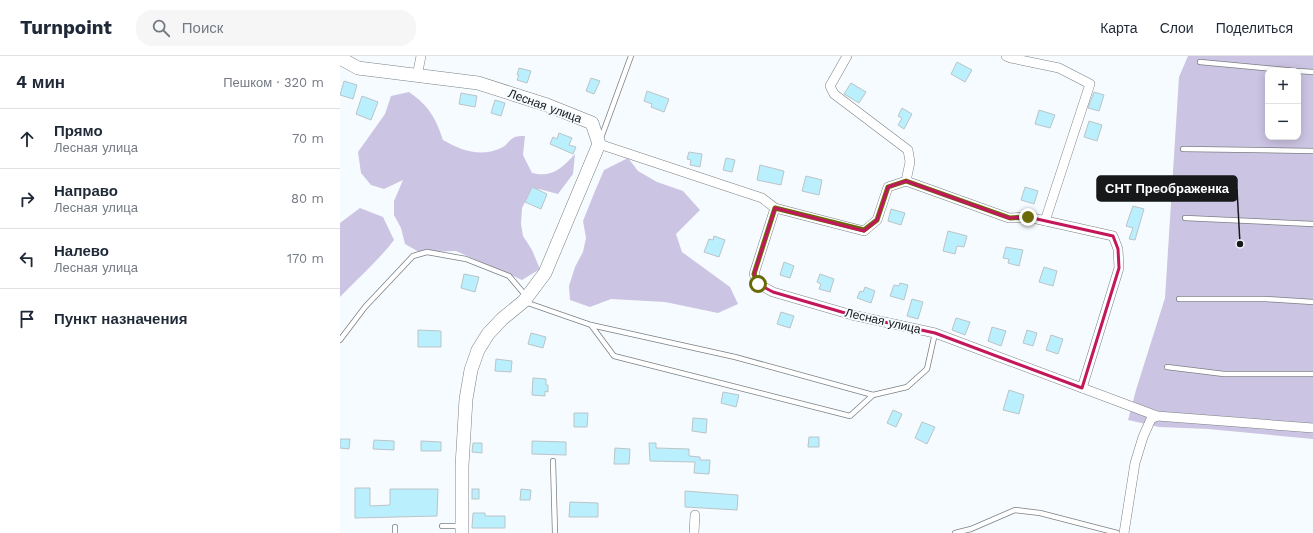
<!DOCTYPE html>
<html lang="ru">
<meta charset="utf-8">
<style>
:root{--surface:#fff;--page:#f6f6f7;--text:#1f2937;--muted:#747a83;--line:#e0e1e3}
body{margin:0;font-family:"Work Sans",sans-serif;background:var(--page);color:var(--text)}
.controls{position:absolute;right:12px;top:12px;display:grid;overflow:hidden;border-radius:8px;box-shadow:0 2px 10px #0003}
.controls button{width:36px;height:36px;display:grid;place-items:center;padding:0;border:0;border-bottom:1px solid var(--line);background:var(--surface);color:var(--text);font:20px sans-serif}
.stop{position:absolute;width:12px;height:12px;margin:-9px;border:3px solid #696a07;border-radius:50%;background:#fff}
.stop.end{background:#696a07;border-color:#fff;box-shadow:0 1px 4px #0008}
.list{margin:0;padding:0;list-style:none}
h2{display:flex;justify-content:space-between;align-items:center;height:52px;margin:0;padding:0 16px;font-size:17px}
h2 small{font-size:13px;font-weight:400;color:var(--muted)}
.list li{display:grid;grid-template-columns:26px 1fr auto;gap:12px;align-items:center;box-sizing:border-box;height:60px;padding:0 16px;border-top:1px solid var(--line)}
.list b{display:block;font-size:15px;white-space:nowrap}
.list p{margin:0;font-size:13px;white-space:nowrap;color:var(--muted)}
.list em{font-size:13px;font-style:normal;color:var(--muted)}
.icon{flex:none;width:22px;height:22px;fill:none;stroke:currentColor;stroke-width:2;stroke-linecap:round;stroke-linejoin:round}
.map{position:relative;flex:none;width:973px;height:477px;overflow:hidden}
header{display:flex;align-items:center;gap:24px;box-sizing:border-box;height:56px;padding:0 20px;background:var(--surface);border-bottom:1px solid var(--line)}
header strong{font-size:19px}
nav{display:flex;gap:22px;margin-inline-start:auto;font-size:14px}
.search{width:280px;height:36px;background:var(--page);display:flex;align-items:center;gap:10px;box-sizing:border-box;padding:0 14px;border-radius:16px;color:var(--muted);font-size:15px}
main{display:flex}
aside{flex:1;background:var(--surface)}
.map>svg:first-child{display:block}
</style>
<header>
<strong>Turnpoint</strong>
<div class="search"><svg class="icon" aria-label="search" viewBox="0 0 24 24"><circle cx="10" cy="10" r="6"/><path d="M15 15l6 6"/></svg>Поиск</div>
<nav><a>Карта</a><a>Слои</a><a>Поделиться</a></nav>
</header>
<main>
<aside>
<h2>4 мин<small>Пешком · 320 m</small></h2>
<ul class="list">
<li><svg class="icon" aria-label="ahead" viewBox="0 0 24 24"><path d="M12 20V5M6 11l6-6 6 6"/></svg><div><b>Прямо</b><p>Лесная улица</p></div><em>70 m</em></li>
<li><svg class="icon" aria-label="right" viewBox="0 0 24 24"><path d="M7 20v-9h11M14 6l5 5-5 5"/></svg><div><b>Направо</b><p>Лесная улица</p></div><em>80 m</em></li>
<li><svg class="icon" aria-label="left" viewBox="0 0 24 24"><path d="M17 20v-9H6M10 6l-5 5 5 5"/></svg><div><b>Налево</b><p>Лесная улица</p></div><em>170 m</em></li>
<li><svg class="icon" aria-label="arrive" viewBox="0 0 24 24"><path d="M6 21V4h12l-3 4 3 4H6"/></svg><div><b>Пункт назначения</b></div></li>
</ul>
</aside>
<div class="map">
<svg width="973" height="477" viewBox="0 0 973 477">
<rect width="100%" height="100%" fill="#f6fbff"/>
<!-- green -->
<g fill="#ccc4e3" fill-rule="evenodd">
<path d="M848,0H973V383L868,373L819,371L788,364L796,334L825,242L839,21ZM928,15H958V81H928Z"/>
<path d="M69,36C88,49 96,62 103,84C122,95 142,102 163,91C167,89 169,84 173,82C176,80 181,80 185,80L183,99L192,117C212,122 222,112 235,98L233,118L218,138L199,133L188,140L182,152L181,168L183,180L192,194L200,213L182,224L116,195L79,196L65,188L61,172L54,159V145L63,124L44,133L31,129L21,117L18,96L45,58L51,40Z"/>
<path d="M288,102L298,115L317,126L343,135L360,154L336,178L342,196L390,231L398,248L378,257L325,246L271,243L250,251L230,244L229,230L235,211L243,196L246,182L243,165L255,135L264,114Z"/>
<path d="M20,152L43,161L54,184C38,205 18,222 0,241V167Z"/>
</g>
<!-- building -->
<g fill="#baeffe" stroke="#bcc4c6">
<path d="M617,6L632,14L625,26L611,18Z"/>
<path d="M179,12L191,15L187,27L177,24L179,19H177Z"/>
<path d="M251,22L260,25L254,38L246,35Z"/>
<path d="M4,25L17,29L13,43L0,39Z"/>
<path d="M511,27L526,36L519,47L504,38Z"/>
<path d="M307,35L329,43L324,56L311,51L312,48L304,45Z"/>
<path d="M754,36L764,39L759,55L748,52Z"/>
<path d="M121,37L137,40L135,51L119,48Z"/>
<path d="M22,40L38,46L31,64L16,58Z"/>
<path d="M155,44L165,47L161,60L151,57Z"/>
<path d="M562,52L572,58L564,73L558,69L562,62L558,60Z"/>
<path d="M699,54L715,59L710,72L695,68Z"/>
<path d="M749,65L762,69L757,85L744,81Z"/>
<path d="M219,77L232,82L229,89L236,91L233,98L210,88L213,81L217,83Z"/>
<path d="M349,96L362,98L360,111L350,109L351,104L347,103Z"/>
<path d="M386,102L395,104L392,116L383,114Z"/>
<path d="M420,109L444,115L441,129L417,124Z"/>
<path d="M466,120L482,124L479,139L462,135Z"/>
<path d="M192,131L207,138L201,153L185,146Z"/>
<path d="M685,131L698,135L694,148L681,144Z"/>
<path d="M793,150L804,153L795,184L789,183L793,172L786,170Z"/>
<path d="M551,153L565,157L561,169L548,165Z"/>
<path d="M608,175L627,180L624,191L617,190L615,198L603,195Z"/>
<path d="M374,180L385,184L379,201L364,196L369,183L373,184Z"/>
<path d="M666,191L683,194L679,210L668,207L669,203L663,202Z"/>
<path d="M444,206L454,210L450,222L440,219Z"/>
<path d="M704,211L717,215L713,230L699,226Z"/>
<path d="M124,218L139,221L135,236L121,232Z"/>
<path d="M480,218L494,223L490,236L479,233L481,228L477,226Z"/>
<path d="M560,227L568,229L564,244L550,240L554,229L559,230Z"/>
<path d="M525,231L535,235L531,247L517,242L520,235L523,236Z"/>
<path d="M572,243L583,246L578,263L567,260Z"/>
<path d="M441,256L454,260L450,272L437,268Z"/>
<path d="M616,262L630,266L625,279L612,274Z"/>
<path d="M652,271L666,275L661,290L648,285Z"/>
<path d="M78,274L101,275V291H78Z"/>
<path d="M687,274L697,277L693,290L683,287Z"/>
<path d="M191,277L206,281L203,292L188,288Z"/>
<path d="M711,279L723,283L718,298L706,294Z"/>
<path d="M156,303L172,305L171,316L155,315Z"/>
<path d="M193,322L206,323V329H208V336L205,335V340L192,339Z"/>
<path d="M669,334L684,339L679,358L663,354Z"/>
<path d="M383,336L399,339L396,351L381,347Z"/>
<path d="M553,354L562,358L556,371L547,367Z"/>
<path d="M234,357H248L247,371H234Z"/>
<path d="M353,362L367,363L366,377L352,375Z"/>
<path d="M582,366L595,371L587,388L575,382Z"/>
<path d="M469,381H479V391H468Z"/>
<path d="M0,383H10L9,393L0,392Z"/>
<path d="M34,384L54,385V394L33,393Z"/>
<path d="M81,385L101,386V395H81Z"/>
<path d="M192,385L226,386V399L192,398Z"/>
<path d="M133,387H142V397L132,396Z"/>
<path d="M309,387H316V392L349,393V400L360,401V404H370L369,418L354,417L355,406L310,405Z"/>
<path d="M275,392L290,393L289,408H274Z"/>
<path d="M15,432H30V450L50,449V433H98L97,460L15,462Z"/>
<rect x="132" y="433" width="7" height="10"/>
<path d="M181,433L191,434L190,444H180Z"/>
<path d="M345,435L398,439L397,454L345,451Z"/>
<path d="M230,446L258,447V461H229Z"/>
<path d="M133,457H145V460H165V472H132Z"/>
</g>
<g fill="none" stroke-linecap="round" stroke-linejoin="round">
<defs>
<g id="lane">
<path d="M860,6L956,15"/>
<path d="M958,15L973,16"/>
<path d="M261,82L291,0"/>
<path d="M843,93L973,95"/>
<path d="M845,162L973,168"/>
<path d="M839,243H925L973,246"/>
<path d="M185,246L251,269L274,300L510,360L533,339L567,331L587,313L595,277"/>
<path d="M251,269L395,301L533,339"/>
<path d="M0,284L25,251L73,200L87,196L126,203L169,220L186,240"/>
<path d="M827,311L884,318H973"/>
<path d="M213,405L215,477"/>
<path d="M102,470H121"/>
<path d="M55,471V477"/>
<path d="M615,477L631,473L675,454L700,457L777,477"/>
</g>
<g id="street">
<path d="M507,0L490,30L494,38L568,94L570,106L566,125"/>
<path d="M666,0L671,2L719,12L750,28L705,165"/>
<path d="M77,20L81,0"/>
<path d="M259,88L422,142L435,152L414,218L418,228L433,236L512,259L595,277L817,360L973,372"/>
<path d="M435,152L524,175L537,164L548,131L566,125L669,162L688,161L773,180L778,193L779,212L742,332"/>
<path d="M354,477L355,459"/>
<path d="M784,477L795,407L803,381L811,363L817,360"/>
</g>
<path id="secondary" d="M0,2L18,12L138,27L207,49L252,67L259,88L205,217L184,245L162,263L148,278L138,294L131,314L126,343L122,410V477"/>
</defs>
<!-- lane casing -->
<use href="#lane" stroke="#7b8084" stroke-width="6"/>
<!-- street casing -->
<use href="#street" stroke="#7b8084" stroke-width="10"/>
<!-- secondary casing -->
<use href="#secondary" stroke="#7b8084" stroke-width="14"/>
<!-- lane -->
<use href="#lane" stroke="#fff" stroke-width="4.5"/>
<!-- street -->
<use href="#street" stroke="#fff" stroke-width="9"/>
<!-- secondary -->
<use href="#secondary" stroke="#fff" stroke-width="13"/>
</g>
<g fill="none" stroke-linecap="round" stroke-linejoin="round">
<!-- route -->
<path stroke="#696a07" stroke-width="5" d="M418,228L414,218L435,152L524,174L537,164L548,131L566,125L670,162L688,161"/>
</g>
<!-- marked area -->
<path fill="none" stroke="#c2185b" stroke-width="3" stroke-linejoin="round" d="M566,125L669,162L688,161L773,180L778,193L779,212L742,332L595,277L512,259L433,236L418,228L414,218L435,152L524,175L537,164L548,131Z"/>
<g text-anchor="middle" stroke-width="3.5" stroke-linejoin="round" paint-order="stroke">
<!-- street labels -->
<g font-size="12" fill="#16181a" stroke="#f6fbff">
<text transform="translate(205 50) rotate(20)" y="4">Лесная улица</text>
<text transform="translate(543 265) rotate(13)" y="4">Лесная улица</text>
</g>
</g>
<!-- callouts -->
<path fill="none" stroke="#16181a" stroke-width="1.5" d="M900 188L897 133"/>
<circle fill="#16181a" stroke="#f6fbff" stroke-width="1.5" cx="900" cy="188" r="4"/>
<rect fill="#16181a" stroke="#16181a" stroke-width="1.5" x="757" y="120" width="140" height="25" rx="4"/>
<g font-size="13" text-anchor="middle" font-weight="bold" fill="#fff">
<text x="827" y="137">СНТ Преображенка</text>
</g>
</svg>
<div class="controls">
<button>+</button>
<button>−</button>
</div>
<div class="stop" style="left:418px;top:228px"></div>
<div class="stop end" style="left:688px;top:161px"></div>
</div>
</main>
